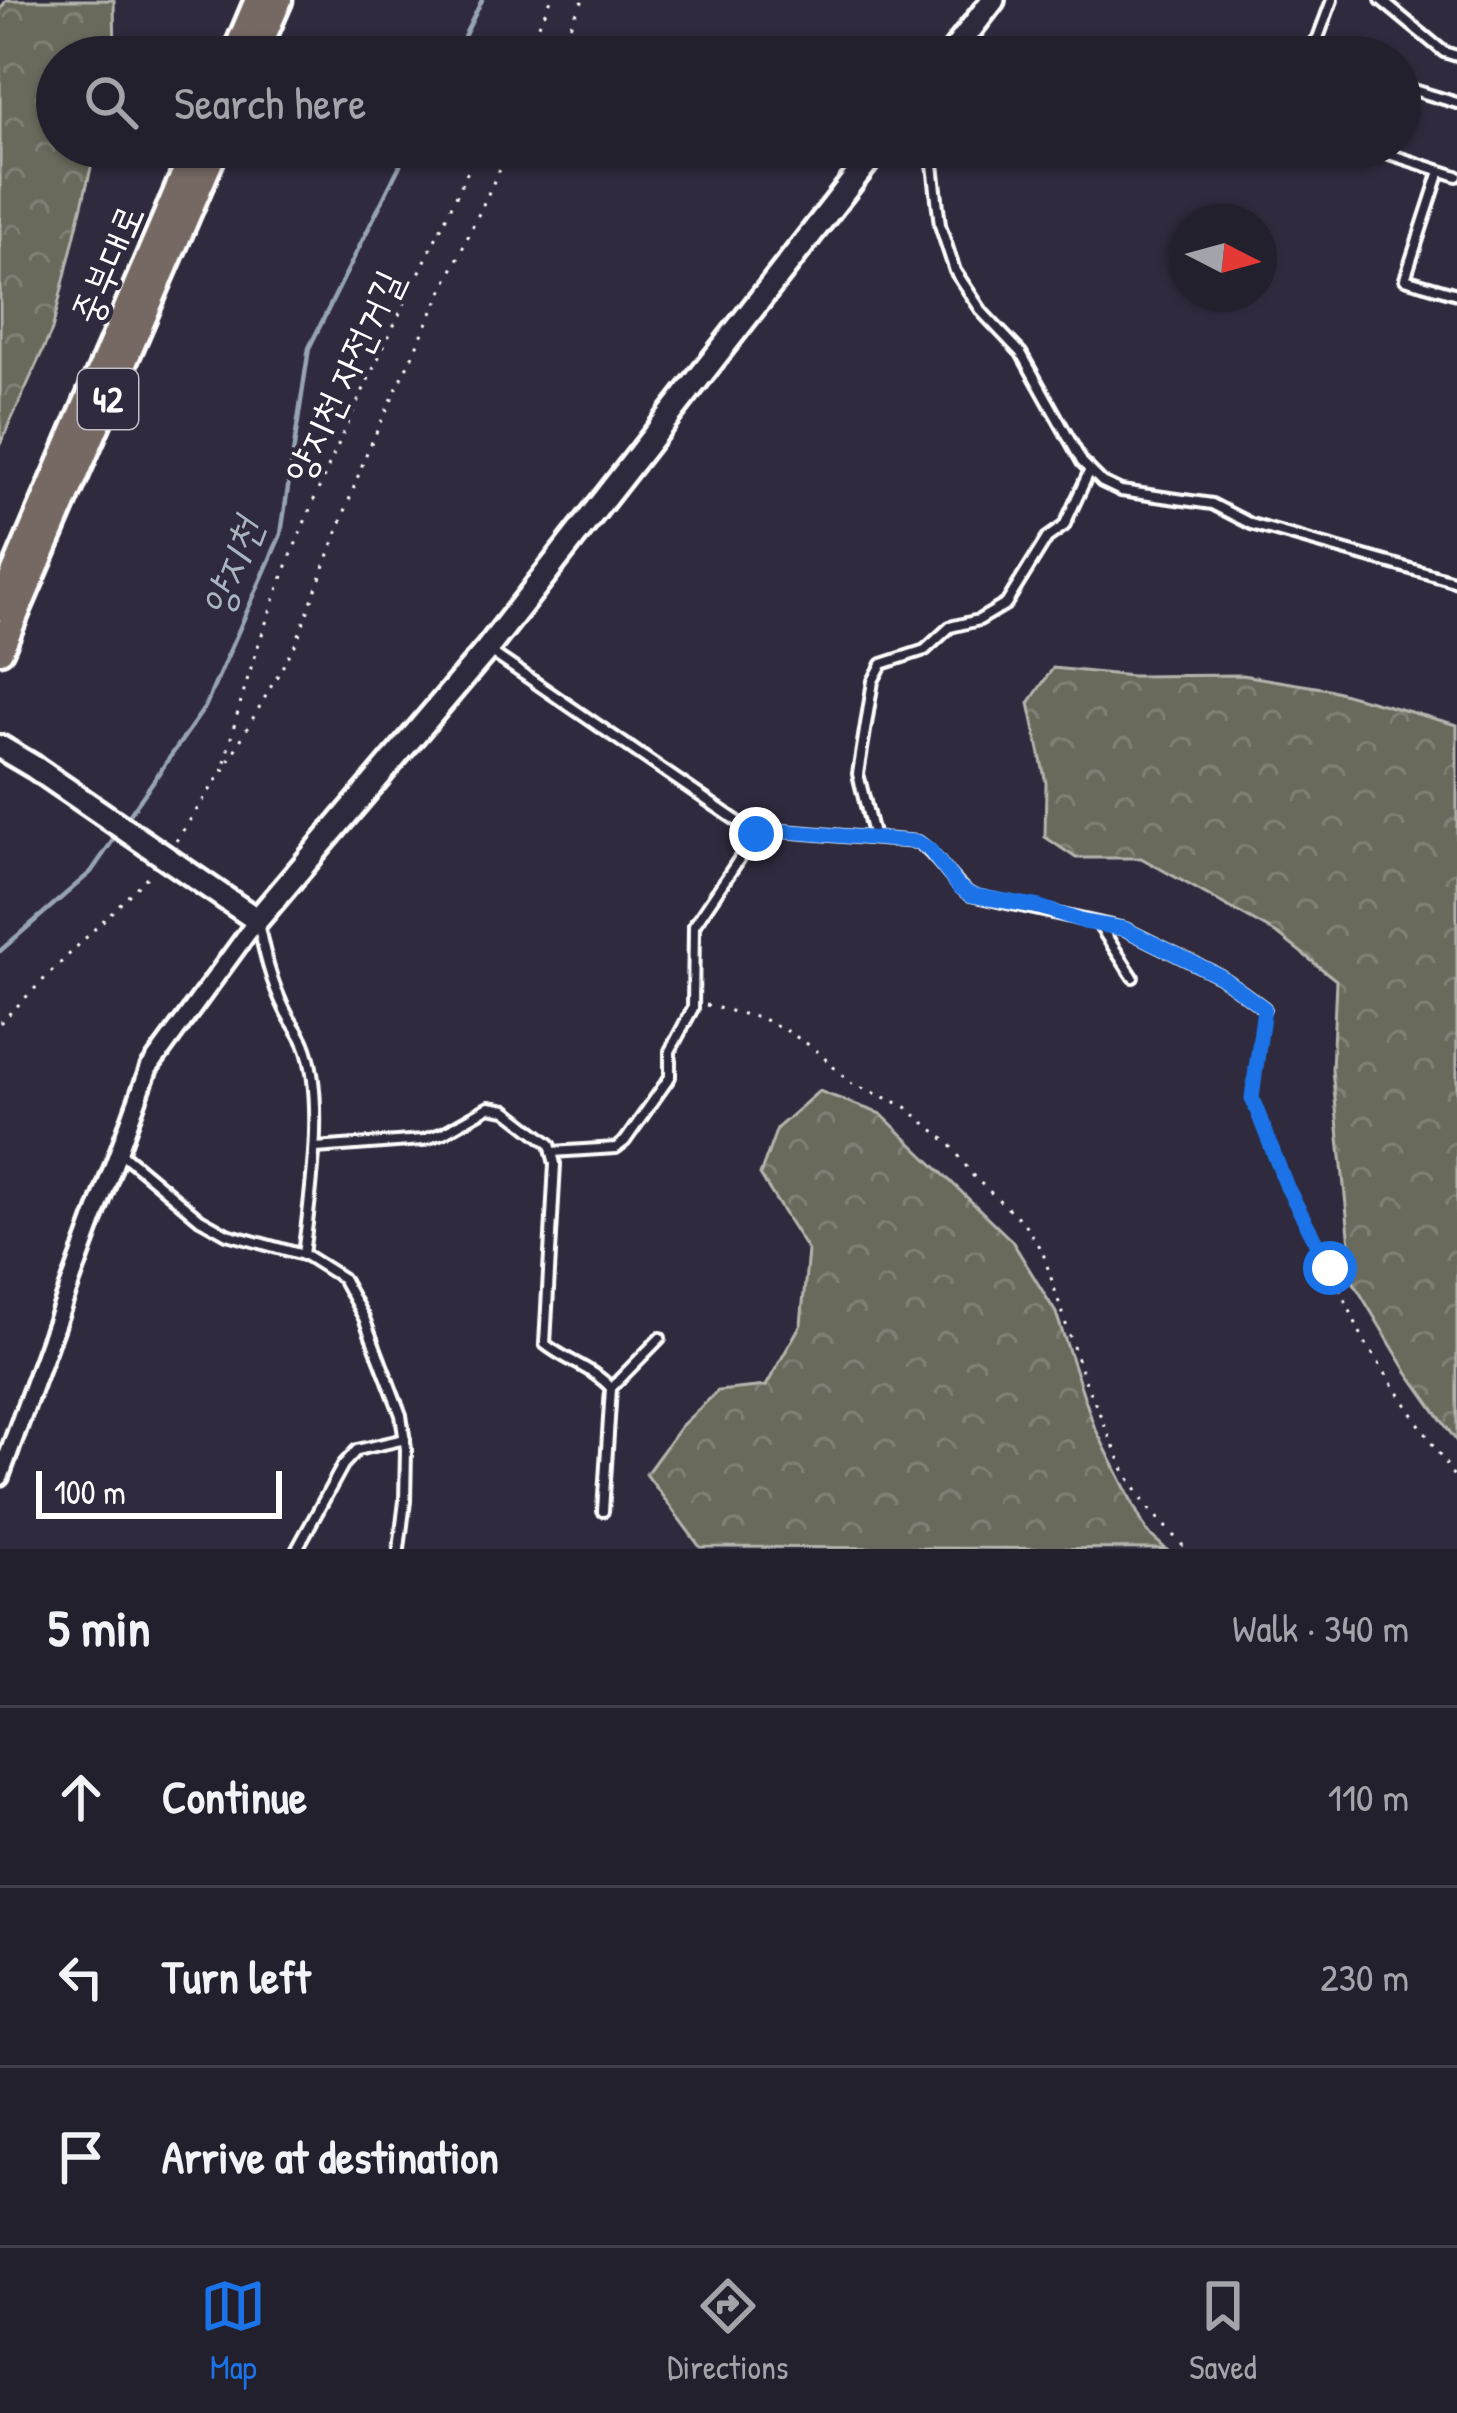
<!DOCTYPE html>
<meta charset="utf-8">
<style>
:root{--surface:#23202e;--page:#2f2d3a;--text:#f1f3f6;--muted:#a3a3aa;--line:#403e4a;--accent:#1a73e8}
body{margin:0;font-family:"Patrick Hand","Poor Story",sans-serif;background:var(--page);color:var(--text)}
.compass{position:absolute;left:1169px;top:204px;width:108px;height:108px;border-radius:50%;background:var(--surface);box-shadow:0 3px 9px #0004;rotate:96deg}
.scale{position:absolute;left:36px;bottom:30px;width:246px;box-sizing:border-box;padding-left:12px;border:6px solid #fff;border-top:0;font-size:33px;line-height:42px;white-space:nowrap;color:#fff;-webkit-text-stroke:9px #2f2a3d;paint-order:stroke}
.stop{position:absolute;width:36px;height:36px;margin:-27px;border:9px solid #1a73e8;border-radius:50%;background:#fff}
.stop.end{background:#1a73e8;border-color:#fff;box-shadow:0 3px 12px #0008}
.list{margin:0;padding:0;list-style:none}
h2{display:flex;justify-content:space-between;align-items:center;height:156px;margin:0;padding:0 48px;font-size:51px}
h2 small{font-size:39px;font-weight:400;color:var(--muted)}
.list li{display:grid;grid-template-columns:78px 1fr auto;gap:36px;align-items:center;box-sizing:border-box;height:180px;padding:0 48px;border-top:3px solid var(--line)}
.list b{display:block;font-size:45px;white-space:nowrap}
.list em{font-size:39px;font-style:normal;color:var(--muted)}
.icon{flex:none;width:66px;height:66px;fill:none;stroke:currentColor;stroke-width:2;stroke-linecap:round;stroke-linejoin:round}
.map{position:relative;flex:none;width:1457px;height:1549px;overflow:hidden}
.search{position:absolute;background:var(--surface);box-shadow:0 3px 9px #0004;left:36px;right:36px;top:36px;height:132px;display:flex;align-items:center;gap:30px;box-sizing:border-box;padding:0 42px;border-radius:66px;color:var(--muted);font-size:45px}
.sheet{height:696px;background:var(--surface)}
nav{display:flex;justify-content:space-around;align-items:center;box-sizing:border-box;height:168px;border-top:3px solid var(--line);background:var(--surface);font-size:33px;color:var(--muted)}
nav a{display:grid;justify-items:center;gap:6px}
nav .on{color:var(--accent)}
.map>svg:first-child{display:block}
</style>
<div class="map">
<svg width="1457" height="1549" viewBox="0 0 1457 1549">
<defs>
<pattern id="forest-crowns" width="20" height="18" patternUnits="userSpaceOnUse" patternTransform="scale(3)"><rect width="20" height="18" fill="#696b5c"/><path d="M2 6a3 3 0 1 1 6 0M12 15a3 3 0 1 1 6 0" fill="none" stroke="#808174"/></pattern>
</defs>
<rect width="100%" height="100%" fill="#2f2a3d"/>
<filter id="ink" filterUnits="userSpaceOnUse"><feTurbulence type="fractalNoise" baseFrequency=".00833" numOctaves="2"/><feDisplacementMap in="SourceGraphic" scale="24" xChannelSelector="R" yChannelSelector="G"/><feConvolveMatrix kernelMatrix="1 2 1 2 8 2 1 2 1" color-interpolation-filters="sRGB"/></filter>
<g filter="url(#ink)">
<!-- forest -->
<g fill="url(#forest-crowns)" stroke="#b4b5ae" stroke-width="3">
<path d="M6,0H114L115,57H57V147H96L52,330L0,445V11Z"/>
<path d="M1053,668L1132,676L1242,675L1328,689L1457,725V1442L1406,1370L1354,1283L1332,1070L1336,980L1279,935L1141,858H1076L1045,837L1046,783L1029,703Z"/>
<path d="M819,1091L881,1114L1012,1241L1056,1313L1094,1426L1147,1532L1166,1549L700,1547L646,1474L681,1426L718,1391L766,1386L801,1324L808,1251L760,1175L777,1128Z"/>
</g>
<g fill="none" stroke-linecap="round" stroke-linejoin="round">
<!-- stream -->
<g stroke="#97a4b1" stroke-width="4.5">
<path d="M454,57L482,0"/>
<path d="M124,823L205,707L281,534L309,348L409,147"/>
<path d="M0,951L91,872L118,833"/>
</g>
<defs>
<g id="lane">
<path d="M1381,0L1444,52L1457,56"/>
<path d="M1074,57C1112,43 1121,42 1159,57"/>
<path d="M1299,57L1318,38L1332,0"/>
<path d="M1400,86L1457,103"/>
<path d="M931,147L940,225L955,271L983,313L1021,353L1082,462L1102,482L1121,491L1212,504L1251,524L1457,582"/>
<path d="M1367,147L1457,176"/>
<path d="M1440,171L1405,279L1457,294"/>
<path d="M488,650L756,834"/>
<path d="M874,838L858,774L873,681L882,664L925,650L950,627L979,620L1006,604L1047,538L1064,526L1090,470"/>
<path d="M258,922C264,952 271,982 285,1010C290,1021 299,1031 304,1043C326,1096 310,1198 303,1255"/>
<path d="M1099,925L1133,977"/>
<path d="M316,1148L423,1140L443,1133L489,1107L506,1110L550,1144L555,1164L545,1344C566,1361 593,1368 611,1388L603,1511"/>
<path d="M120,1152L200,1219L227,1234L307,1256L342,1278L364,1318L401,1415L406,1449L405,1501L399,1549"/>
<path d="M552,1152L616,1148L625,1141L670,1077V1051L693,1008L694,926L756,834L770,830L918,842C939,856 949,881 971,895L1125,929L1220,976L1264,1008"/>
<path d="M611,1388L660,1338"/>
<path d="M297,1549L343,1465L357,1450L405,1439"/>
</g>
<path id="street" d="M0,1477L149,1068L257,920"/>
<g id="secondary">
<path d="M949,57L993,0"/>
<path d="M0,747L34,767L257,920L487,649L879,147"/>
</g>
<g id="primary">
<path d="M234,57L258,0"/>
<path d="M254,57L279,0"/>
<path d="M0,607L196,147"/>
<path d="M0,650L216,147"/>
</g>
</defs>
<!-- lane casing -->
<use href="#lane" stroke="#fff" stroke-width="16"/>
<!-- street casing -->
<use href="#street" stroke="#fff" stroke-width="24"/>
<!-- secondary casing -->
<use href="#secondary" stroke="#fff" stroke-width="30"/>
<!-- primary casing -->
<use href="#primary" stroke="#fff" stroke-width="33"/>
<!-- path -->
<g stroke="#fff" stroke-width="3" stroke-dasharray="3 9" stroke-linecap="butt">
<path d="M523,57L551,0"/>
<path d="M554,57L583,0"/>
<path d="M225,762C276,545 387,347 479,147"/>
<path d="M176,841L224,769L296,643L367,452L510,147"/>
<path d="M706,1005L763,1019L784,1029L815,1049L850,1083L905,1106L950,1144L974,1177L1024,1223L1043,1253L1081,1371L1125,1472L1147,1507L1186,1549"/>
<path d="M1262,1021L1252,1098L1287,1187L1315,1234L1364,1341L1457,1481"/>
<path d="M0,1023L152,872"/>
</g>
<!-- lane -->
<use href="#lane" stroke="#2f2a3d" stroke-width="8"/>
<!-- street -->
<use href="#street" stroke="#2f2a3d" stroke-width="15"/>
<!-- secondary -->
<use href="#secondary" stroke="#2f2a3d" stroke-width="21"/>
<!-- primary -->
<use href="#primary" stroke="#766964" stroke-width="24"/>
</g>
</g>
<g fill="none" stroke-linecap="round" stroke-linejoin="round" filter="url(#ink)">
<!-- route -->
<path stroke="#1a73e8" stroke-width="15" d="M756,834L770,830L918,842L929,849L958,886L971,895L1040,907L1084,922L1125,929L1220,976L1264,1008L1252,1098L1287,1187L1330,1268"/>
</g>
<g text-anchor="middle" stroke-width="9" stroke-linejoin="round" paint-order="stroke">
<!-- shield labels -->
<rect fill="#2f2a3d" stroke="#c1bfc5" stroke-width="3" x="78" y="369" width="60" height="60" rx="9"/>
<g font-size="36" font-weight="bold" fill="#fff">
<text x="108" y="412">42</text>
</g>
<!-- street labels -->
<g font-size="39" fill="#fff" stroke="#2f2a3d">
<text transform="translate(107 264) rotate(-67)" y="14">중부대로</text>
<text transform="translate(343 376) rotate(-65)" y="14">양지천 자전거길</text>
</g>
<!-- water labels -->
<g font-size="42" font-style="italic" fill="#a8b4be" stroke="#2f2a3d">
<text transform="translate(231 567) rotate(-69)" y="15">양지천</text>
</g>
</g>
</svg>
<svg class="compass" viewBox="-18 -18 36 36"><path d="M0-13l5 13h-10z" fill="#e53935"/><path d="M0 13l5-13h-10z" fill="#a3a3aa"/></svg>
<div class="scale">100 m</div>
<div class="stop" style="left:1330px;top:1268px"></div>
<div class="stop end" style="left:756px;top:834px"></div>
<div class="search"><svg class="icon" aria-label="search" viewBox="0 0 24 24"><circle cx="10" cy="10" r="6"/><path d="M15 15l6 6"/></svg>Search here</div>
</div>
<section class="sheet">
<h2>5 min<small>Walk · 340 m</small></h2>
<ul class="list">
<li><svg class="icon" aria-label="ahead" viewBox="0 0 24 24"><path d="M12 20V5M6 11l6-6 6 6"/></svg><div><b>Continue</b></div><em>110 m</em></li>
<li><svg class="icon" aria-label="left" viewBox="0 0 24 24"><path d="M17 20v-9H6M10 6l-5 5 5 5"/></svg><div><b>Turn left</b></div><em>230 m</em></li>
<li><svg class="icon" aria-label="arrive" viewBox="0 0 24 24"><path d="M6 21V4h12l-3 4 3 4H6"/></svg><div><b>Arrive at destination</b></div></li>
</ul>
</section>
<nav>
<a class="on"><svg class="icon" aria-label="map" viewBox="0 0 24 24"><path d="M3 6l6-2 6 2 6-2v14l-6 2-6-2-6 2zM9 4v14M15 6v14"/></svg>Map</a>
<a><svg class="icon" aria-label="directions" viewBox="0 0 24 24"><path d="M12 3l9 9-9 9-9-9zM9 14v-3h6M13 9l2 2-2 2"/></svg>Directions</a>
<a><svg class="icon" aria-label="saved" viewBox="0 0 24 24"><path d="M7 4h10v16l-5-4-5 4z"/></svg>Saved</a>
</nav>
